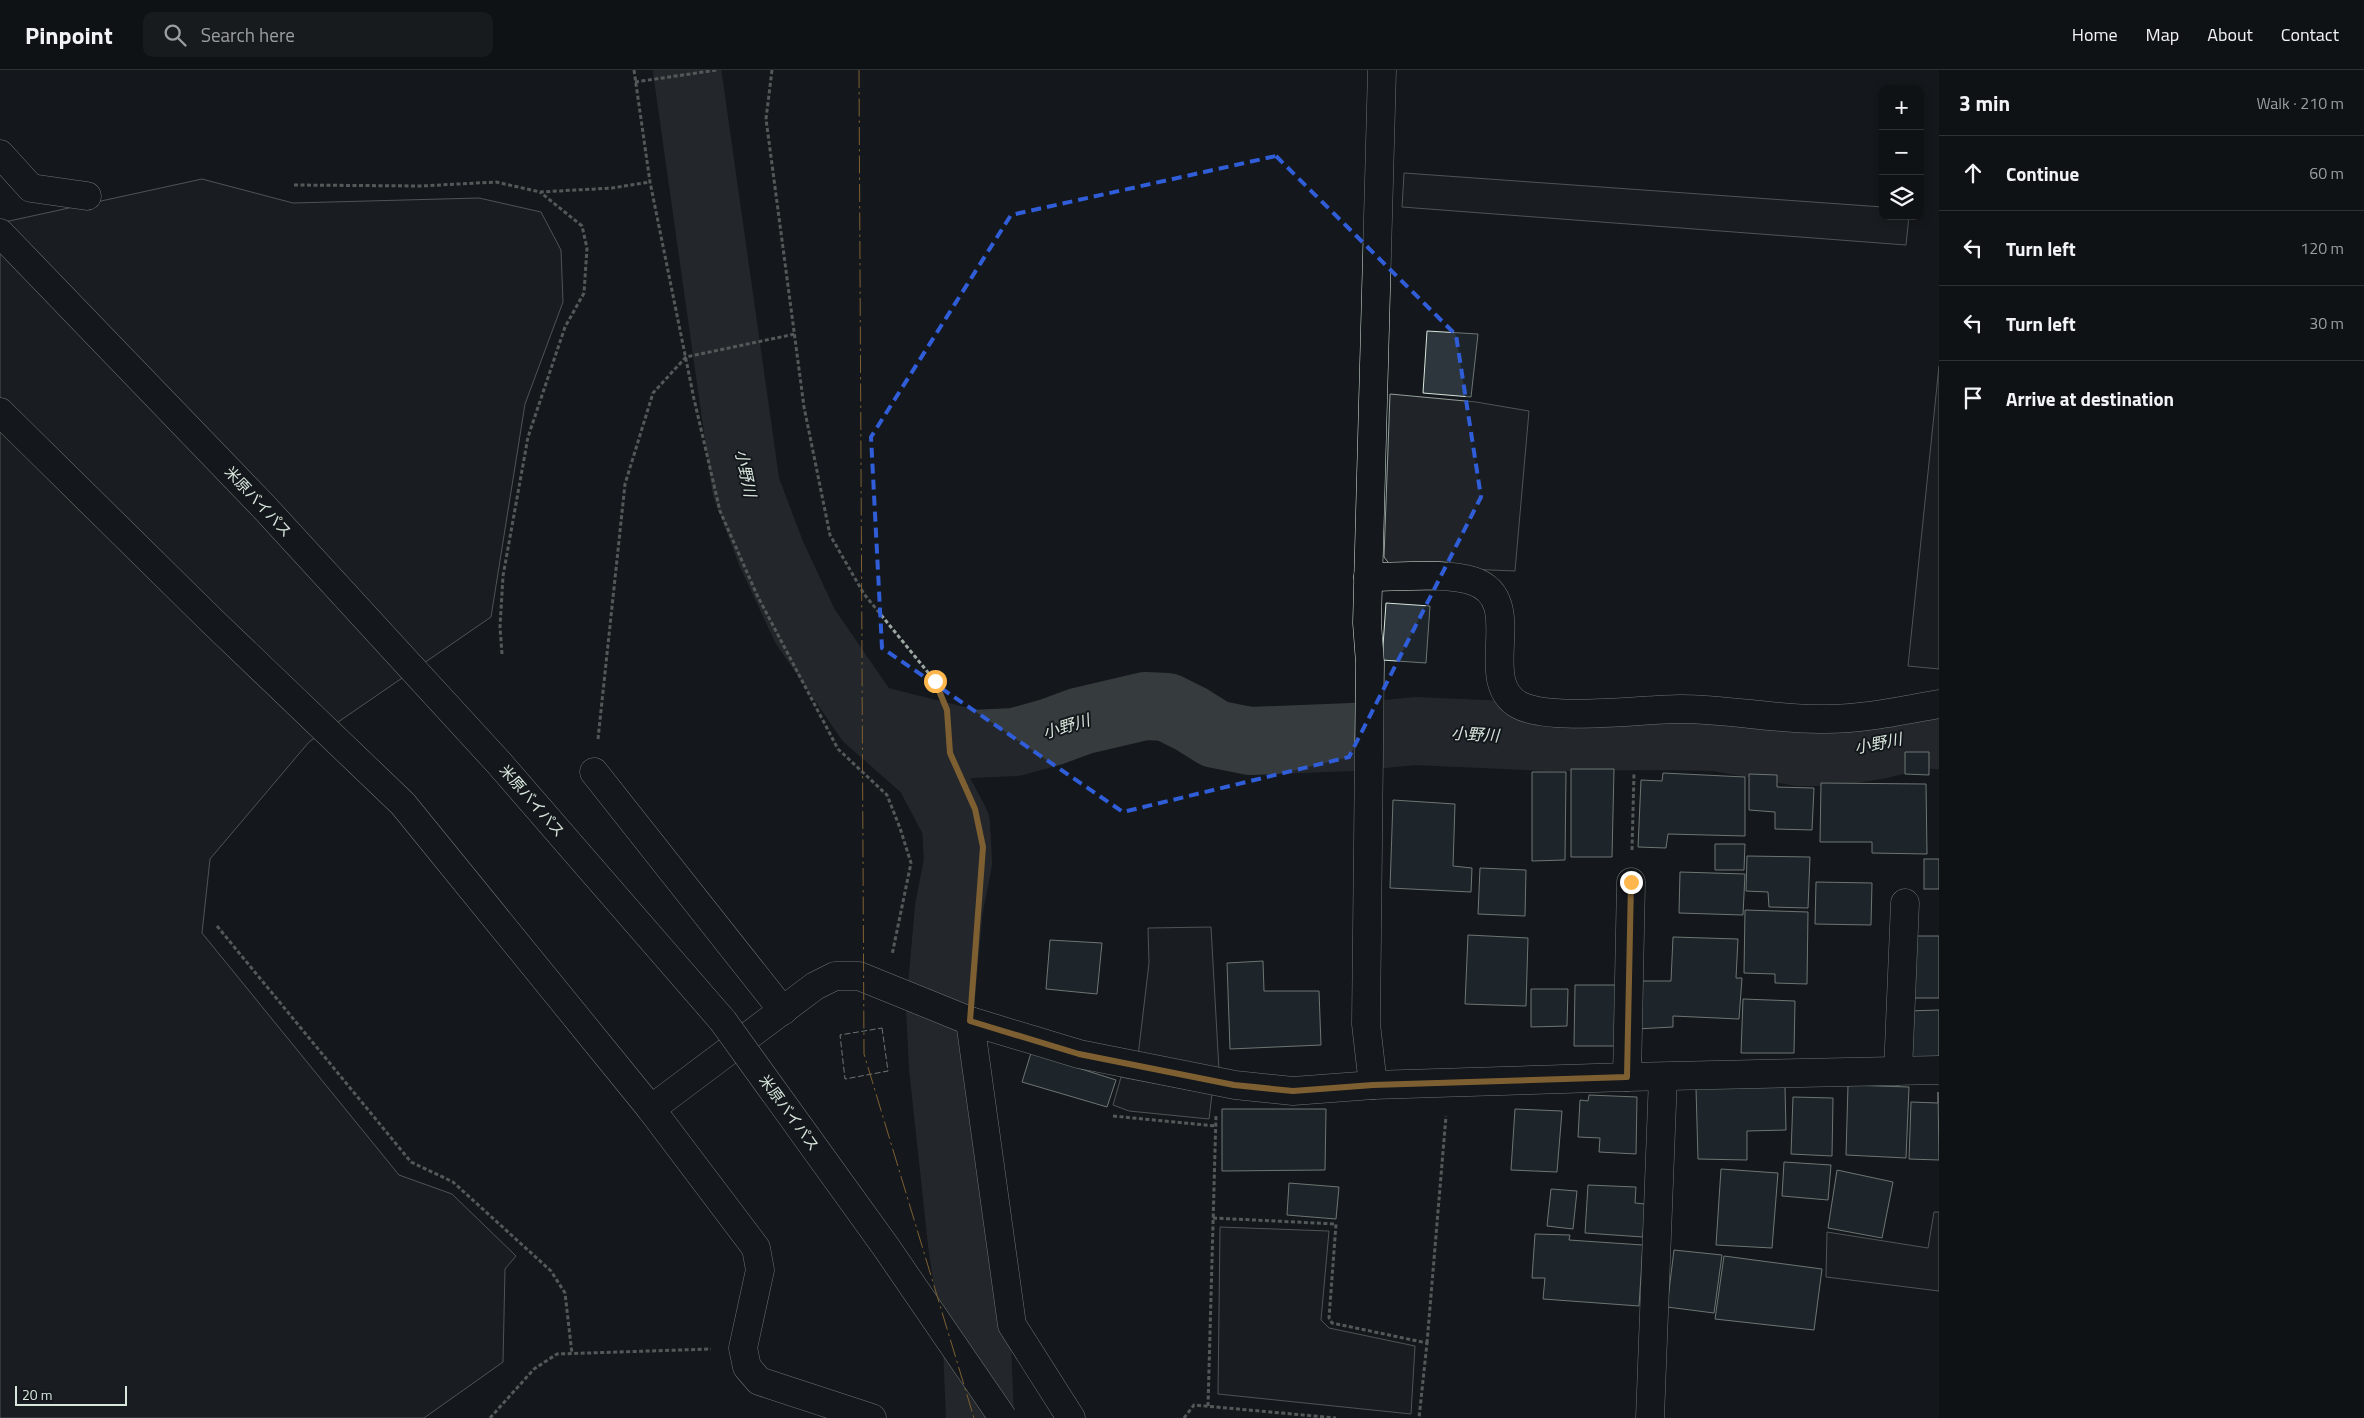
<!DOCTYPE html>
<meta charset="utf-8">
<style>
:root{--surface:#0f1215;--page:#181b1e;--text:#f1f3f6;--muted:#9b9ea0;--line:#2f3234}
body{margin:0;font-family:"Titillium Web","Noto Sans JP",sans-serif;background:var(--page);color:var(--text)}
.controls{position:absolute;right:15px;top:15px;display:grid;overflow:hidden;border-radius:10px;box-shadow:0 2px 8px #0003}
.controls button{width:45px;height:45px;display:grid;place-items:center;padding:0;border:0;border-bottom:1px solid var(--line);background:var(--surface);color:var(--text);font:25px sans-serif}
.scale{position:absolute;left:15px;bottom:12px;width:112px;box-sizing:border-box;padding-left:5px;border:2px solid #d8e6dc;border-top:0;font-size:14px;line-height:18px;white-space:nowrap;color:#d8e6dc;-webkit-text-stroke:4px #14181c;paint-order:stroke}
.stop{position:absolute;width:15px;height:15px;margin:-11px;border:4px solid #ffb74d;border-radius:50%;background:#fff}
.stop.end{background:#ffb74d;border-color:#fff;box-shadow:0 1px 5px #0008}
.list{margin:0;padding:0;list-style:none}
h2{display:flex;justify-content:space-between;align-items:center;height:65px;margin:0;padding:0 20px;font-size:21px}
h2 small{font-size:16px;font-weight:400;color:var(--muted)}
.list li{display:grid;grid-template-columns:32px 1fr auto;gap:15px;align-items:center;box-sizing:border-box;height:75px;padding:0 20px;border-top:1px solid var(--line)}
.list b{display:block;font-size:19px;white-space:nowrap}
.list em{font-size:16px;font-style:normal;color:var(--muted)}
.icon{flex:none;width:28px;height:28px;fill:none;stroke:currentColor;stroke-width:2;stroke-linecap:round;stroke-linejoin:round}
.map{position:relative;flex:none;width:1939px;height:1348px;overflow:hidden}
header{display:flex;align-items:center;gap:30px;box-sizing:border-box;height:70px;padding:0 25px;background:var(--surface);border-bottom:1px solid var(--line)}
header strong{font-size:24px}
nav{display:flex;gap:28px;margin-inline-start:auto;font-size:18px}
.search{width:350px;height:45px;background:var(--page);display:flex;align-items:center;gap:12px;box-sizing:border-box;padding:0 18px;border-radius:10px;color:var(--muted);font-size:19px}
main{display:flex}
aside{flex:1;background:var(--surface)}
.map>svg:first-child{display:block}
</style>
<header>
<strong>Pinpoint</strong>
<div class="search"><svg class="icon" aria-label="search" viewBox="0 0 24 24"><circle cx="10" cy="10" r="6"/><path d="M15 15l6 6"/></svg>Search here</div>
<nav><a>Home</a><a>Map</a><a>About</a><a>Contact</a></nav>
</header>
<main>
<div class="map">
<svg width="1939" height="1348" viewBox="0 0 1939 1348">
<rect width="100%" height="100%" fill="#14181c"/>
<!-- green -->
<g fill="#202428" stroke="#939e99">
<path d="M1404,103L1883,137V146H1909L1906,175L1402,137Z"/>
<path d="M202,109L293,133L479,128L541,142L561,180L563,232L525,334L491,547L309,672L210,789L202,863L399,1105L452,1124L516,1186L505,1199L503,1292L424,1348H0V153Z"/>
<path d="M1939,296V599L1908,596Z"/>
<path d="M1390,324L1476,332L1529,341L1515,501L1391,496L1384,487Z"/>
<path d="M1211,857L1219,1000L1138,986L1149,893L1148,858Z"/>
<path d="M1121,1007L1212,1024L1209,1049L1129,1041L1113,1035Z"/>
<path d="M1934,1142H1939V1221L1826,1207L1827,1162L1928,1178Z"/>
<path d="M1220,1157L1329,1161L1321,1250L1329,1258L1415,1276L1411,1344L1218,1324Z"/>
</g>
<g fill="none" stroke-linecap="round" stroke-linejoin="round">
<!-- river -->
<g stroke="#363b3e" stroke-width="68">
<path d="M687,0L746,417L771,483L805,556L868,648L928,701L956,754L958,792L949,838L940,938L943,997L962,1173L977,1275L980,1348"/>
<path d="M876,650L972,674L1015,672L1051,662L1081,651L1145,636L1167,637L1191,649L1215,664L1250,671L1352,667L1416,661L1548,667L1661,666L1716,667L1799,682H1831L1879,675L1923,664L1939,665"/>
</g>
</g>
<!-- building -->
<g fill="#2c363c" stroke="#d8e6dc">
<path d="M1427,261L1478,264L1471,327L1423,323Z"/>
<path d="M1386,533L1430,536L1426,593L1382,590Z"/>
<path d="M1905,682H1929V705L1905,704Z"/>
<path d="M1571,699H1614L1612,787H1571Z"/>
<path d="M1532,702H1566L1565,790L1532,791Z"/>
<path d="M1663,703L1745,707V766L1668,764L1666,778L1638,777L1641,710L1662,711Z"/>
<path d="M1749,704L1777,705V717L1814,718L1812,760L1775,759V742L1749,740Z"/>
<path d="M1821,713L1926,714L1927,784L1872,783V772H1820Z"/>
<path d="M1393,730L1455,734L1453,796L1472,798L1471,822L1390,818Z"/>
<path d="M1715,774H1745L1744,800H1715Z"/>
<path d="M1747,786L1810,787L1808,838L1769,837L1768,822L1746,821Z"/>
<rect x="1924" y="789" width="15" height="30"/>
<path d="M1480,798L1526,800L1525,846L1478,844Z"/>
<path d="M1680,802L1745,804L1743,845L1679,843Z"/>
<path d="M1816,812L1872,813L1871,855L1815,854Z"/>
<path d="M1745,840L1808,842L1807,914L1775,913V904L1744,903Z"/>
<path d="M1468,865L1528,868L1526,936L1465,934Z"/>
<path d="M1915,866H1939V928H1914Z"/>
<path d="M1673,867L1738,869L1736,908H1742L1739,949L1673,946V957L1637,959V911H1671Z"/>
<path d="M1050,870L1102,873L1097,924L1046,919Z"/>
<path d="M1263,891L1264,921H1319L1321,975L1230,979L1227,893Z"/>
<path d="M1575,915H1621L1620,976H1574Z"/>
<path d="M1531,919H1568L1567,956L1531,957Z"/>
<path d="M1743,929L1795,931L1794,983H1741Z"/>
<path d="M1939,940V989L1910,991L1907,941Z"/>
<path d="M1031,983L1116,1010L1107,1037L1022,1012Z"/>
<path d="M1848,1015L1909,1017L1906,1088L1846,1085Z"/>
<path d="M1785,1017L1786,1060L1747,1061V1090L1698,1089L1696,1018Z"/>
<path d="M1938,1022L1939,1090L1909,1089L1911,1032L1938,1033Z"/>
<path d="M1589,1025L1637,1027L1636,1084L1599,1082L1600,1068L1578,1067L1580,1030L1588,1031Z"/>
<path d="M1793,1027L1833,1028L1832,1086L1791,1084Z"/>
<path d="M1222,1039H1326L1325,1100L1222,1101Z"/>
<path d="M1515,1039L1562,1041L1557,1102L1511,1100Z"/>
<path d="M1784,1092L1831,1095L1828,1130L1782,1126Z"/>
<path d="M1721,1099L1778,1103L1772,1178L1716,1175Z"/>
<path d="M1837,1100L1893,1112L1882,1168L1828,1158Z"/>
<path d="M1289,1113L1339,1117L1336,1149L1287,1145Z"/>
<path d="M1588,1115L1636,1117L1635,1133L1645,1134L1643,1167L1585,1163Z"/>
<path d="M1551,1119L1577,1121L1573,1159L1547,1156Z"/>
<path d="M1535,1164L1570,1165L1569,1170L1643,1175L1639,1236L1543,1229L1545,1208H1532Z"/>
<path d="M1674,1180L1722,1185L1714,1243L1667,1237Z"/>
<path d="M1724,1186L1822,1199L1814,1260L1715,1249Z"/>
</g>
<g fill="none" stroke-linecap="round" stroke-linejoin="round">
<defs>
<g id="street">
<path d="M0,84L31,118L87,126"/>
<path d="M0,342L211,550L403,734L651,1039L756,1178L760,1200L743,1278L747,1297L759,1311L872,1348"/>
<path d="M1368,507C1396,507 1447,502 1473,511C1529,530 1474,610 1519,635C1551,652 1641,639 1680,639C1727,639 1773,649 1819,649C1860,650 1899,641 1939,634"/>
<path d="M594,702L783,941"/>
<path d="M970,951L1012,1255L1071,1348"/>
<path d="M1898,1001L1905,833"/>
<path d="M1627,1007L1631,812"/>
<path d="M1373,1015L1366,954L1370,593L1367,553L1382,0"/>
<path d="M651,1039L815,916L835,906H859L970,951L1079,984L1235,1015L1293,1021L1373,1015L1627,1007L1939,1000"/>
<path d="M1650,1348L1663,1007"/>
</g>
<path id="highway" d="M0,163L264,437L499,693L723,951"/>
</defs>
<!-- street casing -->
<use href="#street" stroke="#d8e6dc" stroke-width="29"/>
<!-- highway casing -->
<use href="#highway" stroke="#d8e6dc" stroke-width="29"/>
<!-- path -->
<g stroke="#9da8a2" stroke-width="3" stroke-dasharray="4 2.5" stroke-linecap="butt">
<path d="M634,0L650,112L694,329L720,441L757,525L838,679L887,725L900,758L911,793L892,885"/>
<path d="M772,0L766,49L804,337L830,465L864,524L935,611L947,640L950,683L975,739L983,777L973,916"/>
<path d="M635,12L717,0"/>
<path d="M294,115L421,116L496,112L540,122L612,118L650,112"/>
<path d="M502,584L500,557L503,506L528,367L565,257L584,223L587,178L582,156L540,122"/>
<path d="M598,669L625,414L653,323L686,287L795,264"/>
<path d="M1632,780L1634,703"/>
<path d="M217,856L411,1092L453,1112L551,1201L565,1223L572,1284"/>
<path d="M1113,1046L1216,1056"/>
<path d="M1213,1148L1336,1154L1329,1248L1332,1253L1427,1273L1419,1348"/>
<path d="M1427,1273L1446,1046"/>
<path d="M1208,1336L1216,1045"/>
<path d="M490,1348L534,1299L557,1284L711,1279"/>
<path d="M1184,1348L1194,1335L1336,1348"/>
</g>
<!-- street -->
<use href="#street" stroke="#14181c" stroke-width="28"/>
<!-- highway -->
<use href="#highway" stroke="#14181c" stroke-width="28"/>
<defs>
<path id="highway-bridge" d="M723,951L886,1177L1003,1348"/>
</defs>
<!-- highway-bridge casing -->
<use href="#highway-bridge" stroke="#d8e6dc" stroke-width="29" stroke-linecap="butt"/>
<!-- highway-bridge -->
<use href="#highway-bridge" stroke="#14181c" stroke-width="28"/>
<!-- fence -->
<path stroke="#d8e6dc" stroke-width="1" stroke-dasharray="6 2.5" stroke-linecap="butt" d="M882,958L888,1001L845,1009L840,965Z"/>
<!-- power -->
<path stroke="#ffb74d" stroke-width="1" stroke-dasharray="18 4 2.5 4" stroke-linecap="butt" d="M859,0L864,984L974,1348"/>
</g>
<g fill="none" stroke-linecap="round" stroke-linejoin="round">
<!-- route -->
<path stroke="#ffb74d" stroke-width="6" d="M935,611L947,640L950,683L975,739L983,777L970,951L1079,984L1234,1015L1293,1021L1373,1015L1627,1007L1631,812"/>
</g>
<!-- marked area -->
<path d="M0 0H1939V1348H0ZM1276,86L1456,265L1481,427L1349,687L1123,742L882,578L871,367L1011,145Z" fill="#14181c" fill-opacity=".55" fill-rule="evenodd"/>
<path fill="none" stroke="#305dd8" stroke-width="4" stroke-dasharray="10 6" stroke-linejoin="round" d="M1276,86L1456,265L1481,427L1349,687L1123,742L882,578L871,367L1011,145Z"/>
<g text-anchor="middle" stroke-width="4" stroke-linejoin="round" paint-order="stroke">
<!-- street labels -->
<g font-size="15" fill="#d8e6dc" stroke="#14181c">
<text transform="translate(258 432) rotate(47)" y="5">米原バイパス</text>
<text transform="translate(532 731) rotate(49)" y="5">米原バイパス</text>
<text transform="translate(789 1043) rotate(54)" y="5">米原バイパス</text>
</g>
<!-- water labels -->
<g font-size="16" font-style="italic" fill="#d8e6dc" stroke="#14181c">
<text transform="translate(746 403) rotate(78)" y="6">小野川</text>
<text transform="translate(1066 656) rotate(-17)" y="6">小野川</text>
<text transform="translate(1475 664) rotate(3)" y="6">小野川</text>
<text transform="translate(1878 673) rotate(-11)" y="6">小野川</text>
</g>
</g>
</svg>
<div class="controls">
<button>+</button>
<button>−</button>
<button><svg class="icon" aria-label="layers" viewBox="0 0 24 24"><path d="M12 4l9 5-9 5-9-5zM3 14l9 5 9-5"/></svg></button>
</div>
<div class="scale">20 m</div>
<div class="stop" style="left:935px;top:611px"></div>
<div class="stop end" style="left:1631px;top:812px"></div>
</div>
<aside>
<h2>3 min<small>Walk · 210 m</small></h2>
<ul class="list">
<li><svg class="icon" aria-label="ahead" viewBox="0 0 24 24"><path d="M12 20V5M6 11l6-6 6 6"/></svg><div><b>Continue</b></div><em>60 m</em></li>
<li><svg class="icon" aria-label="left" viewBox="0 0 24 24"><path d="M17 20v-9H6M10 6l-5 5 5 5"/></svg><div><b>Turn left</b></div><em>120 m</em></li>
<li><svg class="icon" aria-label="left" viewBox="0 0 24 24"><path d="M17 20v-9H6M10 6l-5 5 5 5"/></svg><div><b>Turn left</b></div><em>30 m</em></li>
<li><svg class="icon" aria-label="arrive" viewBox="0 0 24 24"><path d="M6 21V4h12l-3 4 3 4H6"/></svg><div><b>Arrive at destination</b></div></li>
</ul>
</aside>
</main>
